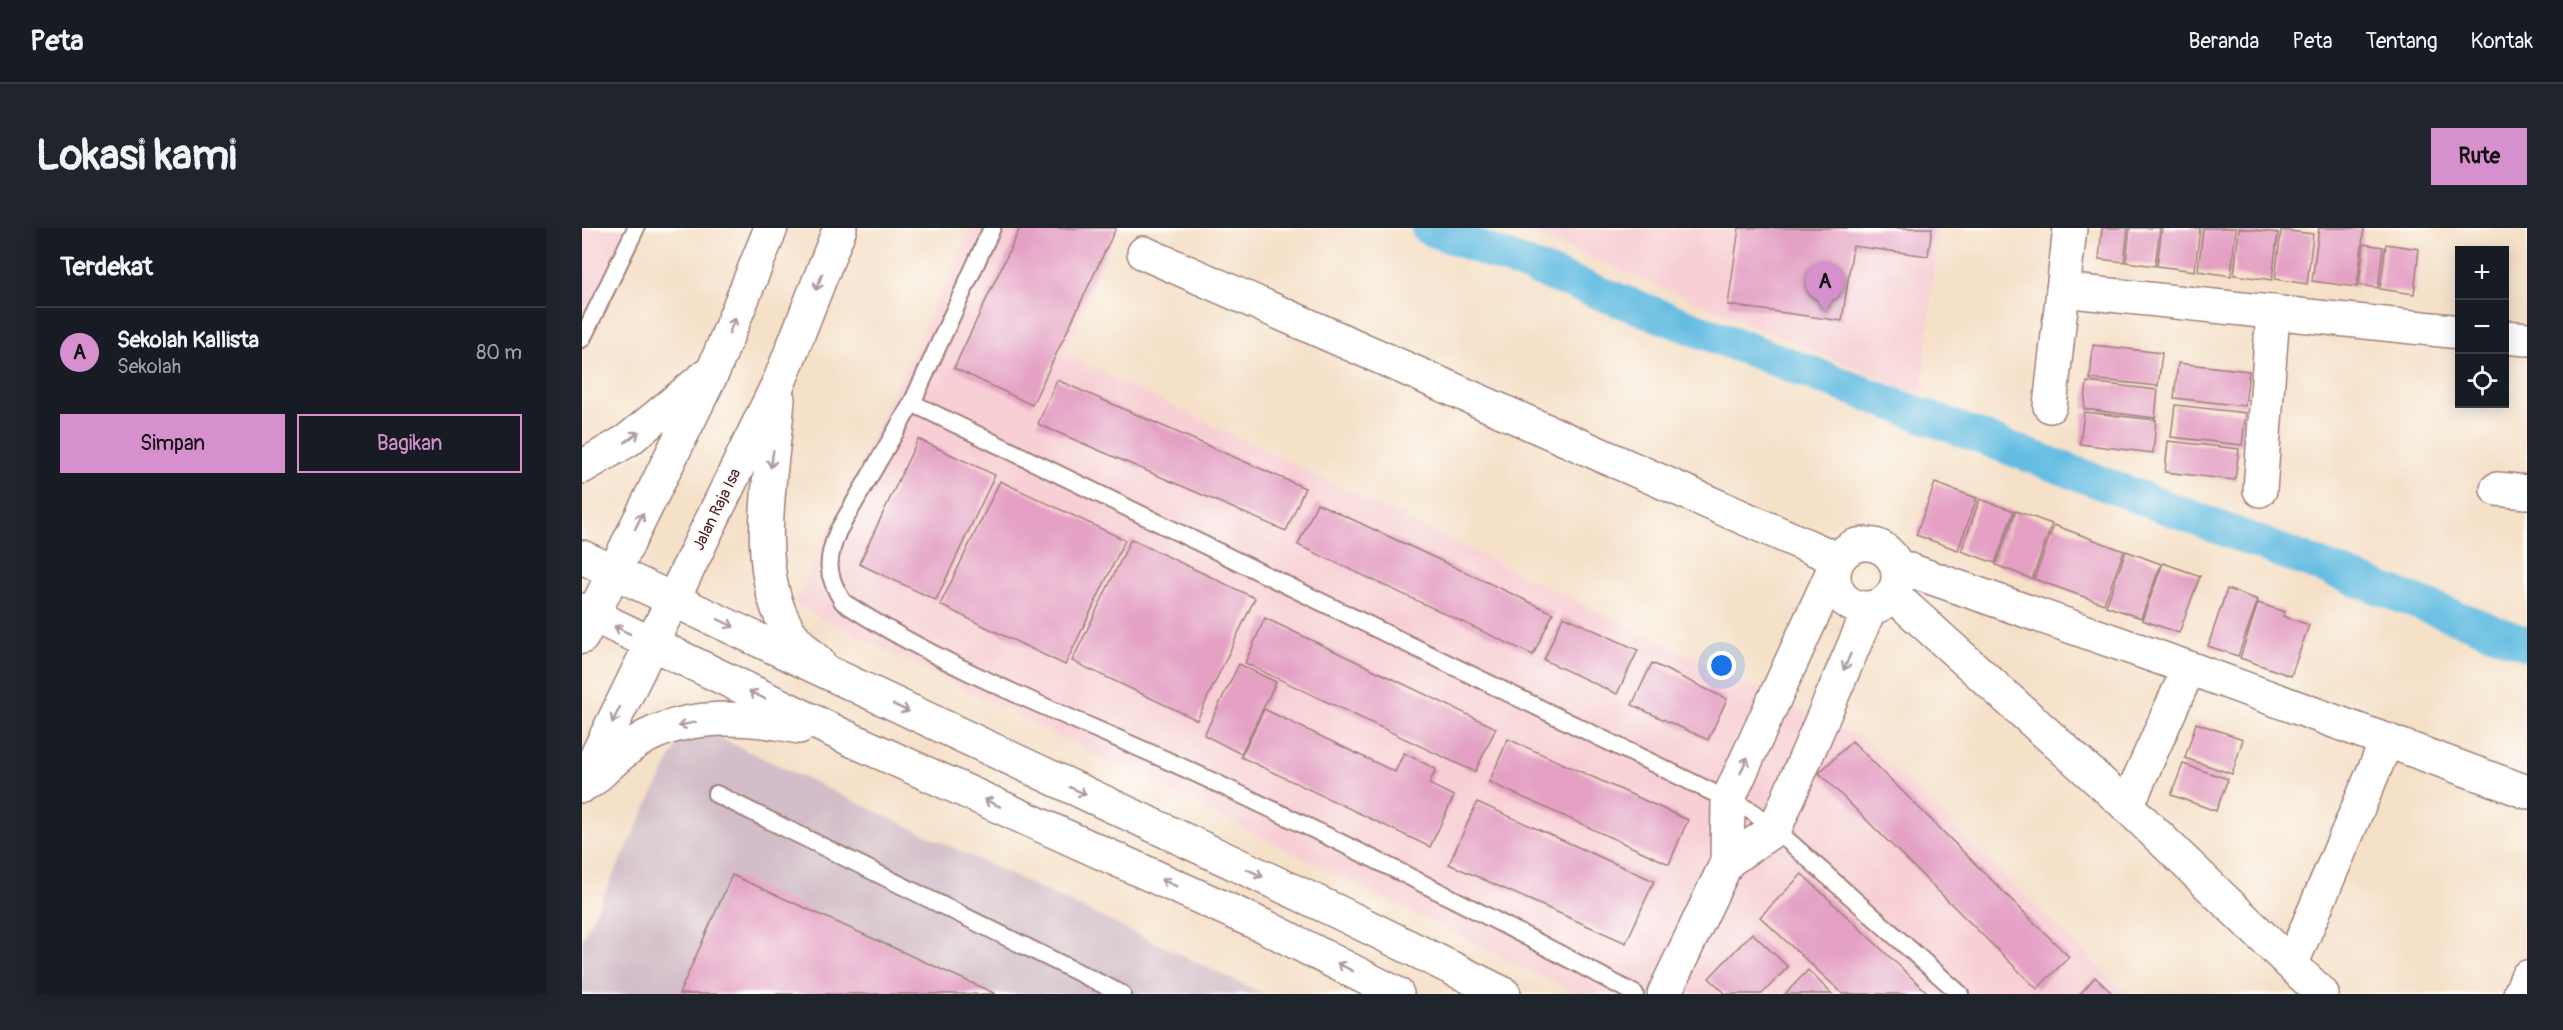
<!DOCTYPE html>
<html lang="id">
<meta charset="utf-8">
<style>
:root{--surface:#171b24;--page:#20242c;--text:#f1f3f6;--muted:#9ea1a6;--line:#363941;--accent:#d690ce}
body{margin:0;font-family:Pangolin,sans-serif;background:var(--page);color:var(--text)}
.controls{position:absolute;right:18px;top:18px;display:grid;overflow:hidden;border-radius:0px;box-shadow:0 3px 15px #0003}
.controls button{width:54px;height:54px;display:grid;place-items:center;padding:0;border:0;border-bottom:2px solid var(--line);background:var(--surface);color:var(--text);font:30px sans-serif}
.you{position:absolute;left:1140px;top:438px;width:21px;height:21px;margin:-15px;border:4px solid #fff;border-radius:50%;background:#1a73e8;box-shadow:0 0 0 9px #1a73e833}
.badge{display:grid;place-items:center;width:39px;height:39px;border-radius:50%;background:var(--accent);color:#111;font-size:20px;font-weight:700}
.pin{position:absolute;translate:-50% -50px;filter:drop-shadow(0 2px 3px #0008)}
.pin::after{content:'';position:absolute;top:32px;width:21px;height:18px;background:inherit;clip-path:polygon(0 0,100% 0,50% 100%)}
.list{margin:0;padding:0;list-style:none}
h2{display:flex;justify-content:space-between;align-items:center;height:78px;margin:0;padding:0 24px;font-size:26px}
h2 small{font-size:20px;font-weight:400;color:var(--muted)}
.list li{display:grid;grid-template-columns:39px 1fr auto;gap:18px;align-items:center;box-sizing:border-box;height:90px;padding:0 24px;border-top:2px solid var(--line)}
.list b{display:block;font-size:22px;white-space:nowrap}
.list p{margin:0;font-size:20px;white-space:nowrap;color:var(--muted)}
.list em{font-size:20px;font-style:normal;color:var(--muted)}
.actions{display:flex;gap:12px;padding:18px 24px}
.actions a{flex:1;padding:14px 0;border:2px solid var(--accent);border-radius:0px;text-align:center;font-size:21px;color:var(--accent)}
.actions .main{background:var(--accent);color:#111}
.icon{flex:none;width:33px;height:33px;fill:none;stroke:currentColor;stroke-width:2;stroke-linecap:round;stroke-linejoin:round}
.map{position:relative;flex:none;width:1945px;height:766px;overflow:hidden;border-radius:0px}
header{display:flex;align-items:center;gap:36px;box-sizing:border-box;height:84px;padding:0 30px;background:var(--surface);border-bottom:2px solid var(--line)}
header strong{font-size:28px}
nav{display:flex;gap:33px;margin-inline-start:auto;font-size:21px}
.intro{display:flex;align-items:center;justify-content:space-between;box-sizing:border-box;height:144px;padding:0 36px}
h1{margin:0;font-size:42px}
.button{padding:15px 27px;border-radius:0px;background:var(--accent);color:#111;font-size:21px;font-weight:700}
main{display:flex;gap:36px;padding:0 36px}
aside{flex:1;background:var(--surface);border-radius:0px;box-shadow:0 3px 15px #0003}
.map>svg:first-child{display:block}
</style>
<header>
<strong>Peta</strong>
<nav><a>Beranda</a><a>Peta</a><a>Tentang</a><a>Kontak</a></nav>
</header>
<div class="intro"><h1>Lokasi kami</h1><a class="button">Rute</a></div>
<main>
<aside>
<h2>Terdekat<small></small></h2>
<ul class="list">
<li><span class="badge">A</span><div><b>Sekolah Kallista</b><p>Sekolah</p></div><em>80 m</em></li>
</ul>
<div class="actions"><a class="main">Simpan</a><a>Bagikan</a></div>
</aside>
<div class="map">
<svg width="1945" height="766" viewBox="0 0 1945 766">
<rect width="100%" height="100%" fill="#fdfcf7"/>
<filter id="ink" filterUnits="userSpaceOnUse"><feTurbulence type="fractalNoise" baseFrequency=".0167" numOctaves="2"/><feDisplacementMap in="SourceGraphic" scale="12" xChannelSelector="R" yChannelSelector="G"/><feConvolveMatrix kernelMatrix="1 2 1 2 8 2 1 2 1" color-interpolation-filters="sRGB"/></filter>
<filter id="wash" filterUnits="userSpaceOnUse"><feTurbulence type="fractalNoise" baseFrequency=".008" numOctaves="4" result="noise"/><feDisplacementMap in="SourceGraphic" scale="24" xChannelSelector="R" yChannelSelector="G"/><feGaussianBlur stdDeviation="1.35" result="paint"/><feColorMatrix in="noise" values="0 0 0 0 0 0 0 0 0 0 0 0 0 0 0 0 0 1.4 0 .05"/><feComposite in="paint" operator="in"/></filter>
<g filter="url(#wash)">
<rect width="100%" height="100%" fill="#f5e0c8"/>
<!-- built -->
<g fill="#f7cfd4">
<path d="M0,0H54L0,111Z"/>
<path d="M389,0H535L482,126L1280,511L1545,766H994L212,376Z"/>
<path d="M938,0H1356L1340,168Z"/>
</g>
<!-- industrial -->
<path fill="#d2bdc8" d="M106,495L682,766H0V711Z"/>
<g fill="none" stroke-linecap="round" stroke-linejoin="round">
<!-- canal -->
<path stroke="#65bde2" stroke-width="34" d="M846,0L1945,416"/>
</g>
<g id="blocks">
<!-- building -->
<g fill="#e4a1c4">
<path d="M438,0H534L450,177L372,140Z"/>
<path d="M1157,0H1350L1346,28L1271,18L1260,93L1146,77Z"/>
<path d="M1520,0H1546L1542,34L1517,31Z"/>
<path d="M1548,0H1578L1573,38L1544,34Z"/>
<path d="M1580,0H1618L1613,43L1575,38Z"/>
<path d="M1621,0H1654L1649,48L1616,43Z"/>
<path d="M1657,0L1696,5L1690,52L1652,47Z"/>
<path d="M1737,0H1782L1775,59L1730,53Z"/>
<path d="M1699,2L1731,6L1725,56L1693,51Z"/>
<path d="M1782,16L1801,19L1796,60L1777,57Z"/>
<path d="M1804,16L1837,21L1832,66L1798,61Z"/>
<path d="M1511,117L1580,125L1576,158L1508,151Z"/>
<path d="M1596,135L1667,143L1663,178L1592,170Z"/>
<path d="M475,152L723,260L704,303L456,196Z"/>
<path d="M1505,154L1576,162L1573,190L1502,181Z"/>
<path d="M1593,177L1664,185L1660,217L1589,209Z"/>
<path d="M1502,184L1574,192L1571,225L1498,216Z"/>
<path d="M336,211L413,247L354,372L277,336Z"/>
<path d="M1586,213L1657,221L1653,252L1583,244Z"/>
<path d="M418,253L543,312L483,437L358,377Z"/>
<path d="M1353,255L1395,270L1376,322L1334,307Z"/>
<path d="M1398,271L1432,283L1413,335L1379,323Z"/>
<path d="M735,275L971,385L951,427L716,317Z"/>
<path d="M1434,283L1470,296L1450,351L1414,337Z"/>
<path d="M1472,297L1542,323L1522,376L1452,351Z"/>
<path d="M549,311L673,370L615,492L490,433Z"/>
<path d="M1544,323L1579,336L1559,390L1524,378Z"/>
<path d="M1581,335L1618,348L1597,405L1560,392Z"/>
<path d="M1645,361L1676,372L1656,428L1626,418Z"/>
<path d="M1676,375L1703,384L1701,388L1727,397L1709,448L1658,430Z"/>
<path d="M981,388L1056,422L1035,466L962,432Z"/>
<path d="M683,390L914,500L893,544L663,435Z"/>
<path d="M1070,435L1145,471L1126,512L1050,477Z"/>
<path d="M657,436L694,454L659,526L622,507Z"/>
<path d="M682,481L813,544L822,525L854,541L847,556L872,568L848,619L659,529Z"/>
<path d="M1614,495L1661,511L1650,546L1603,530Z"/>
<path d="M926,511L1106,592L1087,636L907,554Z"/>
<path d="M1270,513L1487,729L1455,761L1237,545Z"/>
<path d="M1601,536L1646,551L1634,583L1589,567Z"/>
<path d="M895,574L1072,653L1044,715L867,636Z"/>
<path d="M1220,646L1347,766H1261L1178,689Z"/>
<path d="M150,647L414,766H97Z"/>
<path d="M1170,705L1206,739L1180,766H1144L1127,750Z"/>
<path d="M1226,742L1250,766H1203Z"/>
<path d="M1513,749L1531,766H1498Z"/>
</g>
</g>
</g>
<g filter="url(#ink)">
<use href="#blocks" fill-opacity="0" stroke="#a0807a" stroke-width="1.5"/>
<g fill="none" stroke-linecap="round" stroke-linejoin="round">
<defs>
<g id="service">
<path d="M410,0L330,175L256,303C244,332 244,347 261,374C372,446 496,491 615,546C763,615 910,689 1053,766"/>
<path d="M0,111L54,0"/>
<path d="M330,175L1169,583L1193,601L1378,766"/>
<path d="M134,566L540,766"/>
</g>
<g id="minor">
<path d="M562,25L1255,331"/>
<path d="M1481,62L1878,104"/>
<path d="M1922,109L1945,111"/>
<path d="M1468,178L1488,0"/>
<path d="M1915,261L1945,264"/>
<path d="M1678,262L1691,84"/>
<circle cx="1284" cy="348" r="32"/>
<path d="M1316,338L1607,440L1945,564"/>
<path d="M1311,367L1545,578L1740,766"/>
<path d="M1545,578L1607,440"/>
<path d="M1145,634L1193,601L1288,380"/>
<path d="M1710,735L1805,512"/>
<path d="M1082,766L1145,634L1146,572L1251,343"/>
<path d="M1938,766L1945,749"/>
</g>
<g id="secondary">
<path d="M196,171C191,241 168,336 205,400C212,412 225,424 236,434"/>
<path d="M0,239L46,212L124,148"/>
<path d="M0,329L758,685L922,766"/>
<path d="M0,382L266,510L686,700L815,766"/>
<path d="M0,409L132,141L189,0"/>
<path d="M9,553C24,540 38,525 55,514C103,484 164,488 217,499"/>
<path d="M0,558L198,152L258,0"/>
</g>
</defs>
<!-- service casing -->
<use href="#service" stroke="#a0807a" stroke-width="20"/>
<!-- minor casing -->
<use href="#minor" stroke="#a0807a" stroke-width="36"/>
<!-- secondary casing -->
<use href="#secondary" stroke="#a0807a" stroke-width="36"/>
<!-- service -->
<use href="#service" stroke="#fff" stroke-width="16"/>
<!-- minor -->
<use href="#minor" stroke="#fff" stroke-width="33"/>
<!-- secondary -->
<use href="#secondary" stroke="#fff" stroke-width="33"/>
</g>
<!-- one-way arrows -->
<defs><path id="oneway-shaft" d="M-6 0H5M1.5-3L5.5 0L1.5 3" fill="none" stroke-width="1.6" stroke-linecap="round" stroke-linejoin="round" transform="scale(1.5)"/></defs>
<g stroke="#ae9aa0">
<use href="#oneway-shaft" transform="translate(237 54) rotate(112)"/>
<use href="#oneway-shaft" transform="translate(150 98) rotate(-68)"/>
<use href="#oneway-shaft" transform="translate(50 209) rotate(-38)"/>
<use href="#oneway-shaft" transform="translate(190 231) rotate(99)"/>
<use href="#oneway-shaft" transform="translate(57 293) rotate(-64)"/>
<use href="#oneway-shaft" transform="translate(144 395) rotate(26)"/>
<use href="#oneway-shaft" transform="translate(40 402) rotate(-154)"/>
<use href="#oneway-shaft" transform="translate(1265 434) rotate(113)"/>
<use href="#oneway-shaft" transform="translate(175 467) rotate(-154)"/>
<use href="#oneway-shaft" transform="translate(319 480) rotate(25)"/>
<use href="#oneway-shaft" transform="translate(34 487) rotate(116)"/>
<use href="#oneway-shaft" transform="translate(105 496) rotate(168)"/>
<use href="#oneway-shaft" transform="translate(1162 537) rotate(-66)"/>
<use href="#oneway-shaft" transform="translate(496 563) rotate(25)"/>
<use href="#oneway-shaft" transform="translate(410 575) rotate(-156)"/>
<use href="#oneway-shaft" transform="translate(673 645) rotate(25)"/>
<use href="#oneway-shaft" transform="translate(587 655) rotate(-156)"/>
<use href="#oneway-shaft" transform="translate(763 739) rotate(-153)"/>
</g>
</g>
<g text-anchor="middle" stroke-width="5" stroke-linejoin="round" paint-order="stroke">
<!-- street labels -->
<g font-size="16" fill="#4a1f2b" stroke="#fdfcf7">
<text transform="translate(134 281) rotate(-64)" y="6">Jalan Raja Isa</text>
</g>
</g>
</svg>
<div class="controls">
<button>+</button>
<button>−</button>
<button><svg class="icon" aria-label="locate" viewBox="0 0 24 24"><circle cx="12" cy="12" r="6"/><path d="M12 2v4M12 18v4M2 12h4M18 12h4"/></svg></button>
</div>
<div class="you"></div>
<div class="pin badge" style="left:1243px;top:84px">A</div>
</div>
</main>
